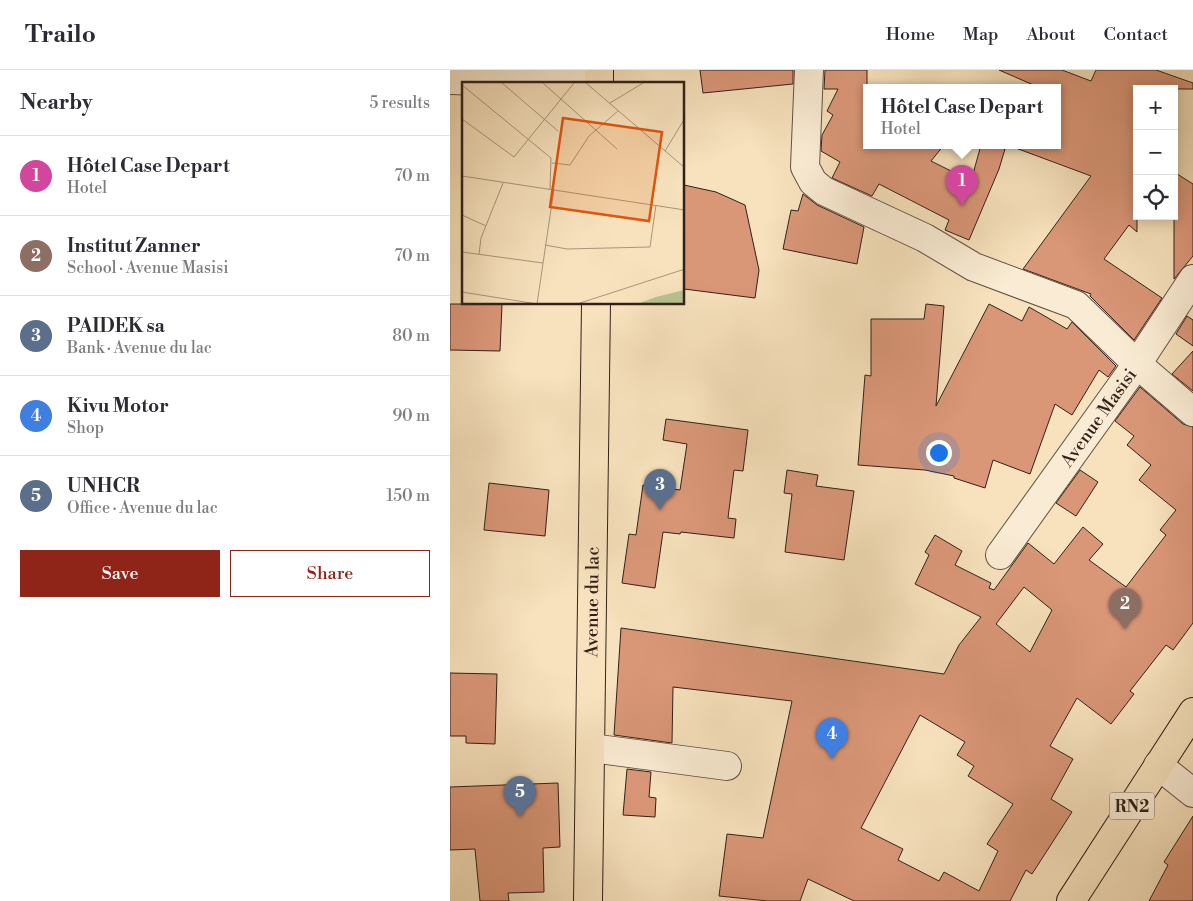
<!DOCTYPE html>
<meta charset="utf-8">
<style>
:root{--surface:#fff;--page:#f7f7f7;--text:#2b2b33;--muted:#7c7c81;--line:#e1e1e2;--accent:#8f2418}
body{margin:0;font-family:"Libre Bodoni",serif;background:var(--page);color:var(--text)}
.controls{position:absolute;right:15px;top:15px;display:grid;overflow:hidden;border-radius:0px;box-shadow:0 2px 12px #0003}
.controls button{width:45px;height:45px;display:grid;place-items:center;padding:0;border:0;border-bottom:1px solid var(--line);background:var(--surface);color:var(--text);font:25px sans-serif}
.you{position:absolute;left:488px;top:382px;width:18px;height:18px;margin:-12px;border:4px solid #fff;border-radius:50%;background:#1a73e8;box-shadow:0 0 0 8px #1a73e833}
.badge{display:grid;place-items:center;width:32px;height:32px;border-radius:50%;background:var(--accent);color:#fff;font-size:16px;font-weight:700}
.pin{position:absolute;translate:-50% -41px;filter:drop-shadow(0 1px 2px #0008)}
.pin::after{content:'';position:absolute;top:26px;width:18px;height:15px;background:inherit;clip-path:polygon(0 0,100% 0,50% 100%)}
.popup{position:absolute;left:413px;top:14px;width:198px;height:65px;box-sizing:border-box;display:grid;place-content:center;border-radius:0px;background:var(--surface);filter:drop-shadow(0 1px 4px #0005);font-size:16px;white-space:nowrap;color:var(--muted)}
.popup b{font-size:19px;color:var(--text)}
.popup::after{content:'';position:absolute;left:50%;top:100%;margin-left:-10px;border:10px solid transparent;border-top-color:var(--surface)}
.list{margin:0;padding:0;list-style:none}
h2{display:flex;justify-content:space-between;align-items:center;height:65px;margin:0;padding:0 20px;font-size:21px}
h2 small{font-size:16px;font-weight:400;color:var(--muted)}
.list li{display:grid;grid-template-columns:32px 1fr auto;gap:15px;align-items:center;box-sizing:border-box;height:80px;padding:0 20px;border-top:1px solid var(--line)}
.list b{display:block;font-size:19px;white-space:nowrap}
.list p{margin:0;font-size:16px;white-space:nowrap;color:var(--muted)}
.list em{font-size:16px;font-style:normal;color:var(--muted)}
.actions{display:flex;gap:10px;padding:15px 20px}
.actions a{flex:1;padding:11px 0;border:1px solid var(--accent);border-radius:0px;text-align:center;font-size:18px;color:var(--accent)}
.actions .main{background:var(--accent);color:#fff}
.icon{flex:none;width:28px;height:28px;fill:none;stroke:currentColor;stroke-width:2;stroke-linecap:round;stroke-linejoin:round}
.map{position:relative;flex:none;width:743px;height:831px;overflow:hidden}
header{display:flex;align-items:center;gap:30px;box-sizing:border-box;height:70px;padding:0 25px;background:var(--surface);border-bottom:1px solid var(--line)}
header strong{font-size:24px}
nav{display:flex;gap:28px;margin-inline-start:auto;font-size:18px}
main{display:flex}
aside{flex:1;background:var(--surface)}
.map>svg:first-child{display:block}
</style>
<header>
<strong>Trailo</strong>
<nav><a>Home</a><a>Map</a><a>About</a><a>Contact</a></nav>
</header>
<main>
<aside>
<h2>Nearby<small>5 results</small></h2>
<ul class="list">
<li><span class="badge" style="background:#d1479c">1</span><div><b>Hôtel Case Depart</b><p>Hotel</p></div><em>70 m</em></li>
<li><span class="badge" style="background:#8d6e63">2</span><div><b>Institut Zanner</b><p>School · Avenue Masisi</p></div><em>70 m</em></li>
<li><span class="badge" style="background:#5c6f8a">3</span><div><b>PAIDEK sa</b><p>Bank · Avenue du lac</p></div><em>80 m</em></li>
<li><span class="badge" style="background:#3f7fe0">4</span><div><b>Kivu Motor</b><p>Shop</p></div><em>90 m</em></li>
<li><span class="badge" style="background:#5c6f8a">5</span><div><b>UNHCR</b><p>Office · Avenue du lac</p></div><em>150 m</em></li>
</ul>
<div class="actions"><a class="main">Save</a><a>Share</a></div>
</aside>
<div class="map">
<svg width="743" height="831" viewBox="0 0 743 831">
<rect width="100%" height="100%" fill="#f7e2bd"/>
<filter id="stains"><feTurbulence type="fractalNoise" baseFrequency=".004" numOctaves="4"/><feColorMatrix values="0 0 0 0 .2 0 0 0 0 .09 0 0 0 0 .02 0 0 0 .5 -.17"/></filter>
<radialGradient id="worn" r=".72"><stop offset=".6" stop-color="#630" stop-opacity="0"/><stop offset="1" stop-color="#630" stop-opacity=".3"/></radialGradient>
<!-- building -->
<g fill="#da9778" stroke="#31211a" fill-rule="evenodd">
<path d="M250,0H343V14L253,23Z"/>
<path d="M375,0H417V75H494L481,91L521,111L531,75L555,79L549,99L519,170L495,160L499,150L429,114L422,126L382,108L390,92L371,81L372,65L383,45L377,41L388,19H374Z"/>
<path d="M549,0H612L641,11L646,0H706L743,13V19H687V162L679,155L654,189L712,228L684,270L640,226L641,224L573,199L641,106L563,77V75H607V17H588Z"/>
<path d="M724,102L743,114V186L724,209Z"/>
<path d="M234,115L266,122L295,135L309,200L305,228L234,219Z"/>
<path d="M353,124L367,135L414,157L407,194L333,179L341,140L348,141Z"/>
<path d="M0,234H52L50,281L0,280Z"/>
<path d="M476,234L494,236L486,336L539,234L572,251L579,237L617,259L622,252L666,296L658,307L649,300L622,345L605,334L580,404L543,390L535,418L504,408V406L475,400L408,395L415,305L421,306V249H474Z"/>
<path d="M737,246L743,250V276L726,264Z"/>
<path d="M743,281V321L722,304Z"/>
<path d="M690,317L733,354L743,357V553L723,580L716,575L680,621L684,624L661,654L627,628L600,676L623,689L601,729L622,742L582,804L576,800L560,831H404L358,809L350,831H318L269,826L277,764L313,768L342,631L223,617L222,673L164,665L171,558L494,604L509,575L531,547L465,514L479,485L475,482L485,465L512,481L505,495L541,513L539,518L544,520L578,473L604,494L633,457L653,474L639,490L676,517L716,465L710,460L726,440L689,410L701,395L677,375L684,366L665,351ZM574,517L602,540L580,582L546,554ZM470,645L515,672L507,685L524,696L518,706L563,734L537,774L548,781L529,821L494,802L489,811L448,790L453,779L411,758Z"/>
<path d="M216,349L298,360L293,401L284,400L278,448L286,449L284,468L231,462L230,464L213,462L205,518L172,513L179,464L186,465L193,415L230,420L237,374L213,370Z"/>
<path d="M337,400L368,405L366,416L404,421L394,490L335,482L342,424L334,423Z"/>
<path d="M630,400L648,412L626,446L606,433Z"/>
<path d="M39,413L99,420L95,466L34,460Z"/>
<path d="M0,603L47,604L45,674L16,673V666H0Z"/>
<path d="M177,699L201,702L199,727L206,728L205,747L173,745Z"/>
<path d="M108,713L110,777L93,778L94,822L58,823L59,831H30L25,779L0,780V717Z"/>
<path d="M743,746V831H699L718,795L714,792Z"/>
</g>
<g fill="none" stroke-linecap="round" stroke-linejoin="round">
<defs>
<g id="minor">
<path d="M359,0L355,97L363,112L374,121L475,168L524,197L626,235L687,294L743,342"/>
<path d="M0,10L143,14"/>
<path id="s1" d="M550,485L687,294L743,209"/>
<path d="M141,678L277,696"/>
<path d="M708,695L743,723"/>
</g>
<g id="major">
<path d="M149,0V14"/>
<path id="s2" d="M138,831L146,234"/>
</g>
<path id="highway" d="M621,831L743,642"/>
</defs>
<!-- minor casing -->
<use href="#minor" stroke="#625143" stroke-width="30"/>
<!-- major casing -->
<use href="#major" stroke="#31211a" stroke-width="30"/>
<!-- highway casing -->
<use href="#highway" stroke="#31211a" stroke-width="30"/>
<!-- minor -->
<use href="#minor" stroke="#faecd4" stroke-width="28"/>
<!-- major -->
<use href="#major" stroke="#f7e2bd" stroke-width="28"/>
<!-- highway -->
<use href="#highway" stroke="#f7e2bd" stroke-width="28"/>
</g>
<g text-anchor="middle" stroke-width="4.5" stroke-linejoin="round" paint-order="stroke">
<!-- shield labels -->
<rect fill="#faecd4" stroke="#6d5e52" stroke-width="1" x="659.5" y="722.5" width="45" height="27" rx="4"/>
<g font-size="16" font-weight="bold" fill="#31211a">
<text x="682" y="742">RN2</text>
</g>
<!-- street labels -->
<g font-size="18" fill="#31211a" stroke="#faecd4">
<text dy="6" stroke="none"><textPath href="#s1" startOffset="169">Avenue Masisi</textPath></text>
<text dy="6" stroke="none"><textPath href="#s2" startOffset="299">Avenue du lac</textPath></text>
</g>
</g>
<!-- overview -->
<g transform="translate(12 12)">
<rect width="222" height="222" fill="#f7e2bd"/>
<path d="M222,208V222H175L194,215Z" fill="#b9c493"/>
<path fill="none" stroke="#a8957c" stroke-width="1" d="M40,1L96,49M81,1L155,67M124,1L223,86M0,3L89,76L88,107M148,21L181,1M0,37L52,75L112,1M203,69L223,36M90,81L108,83L127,54L156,29M0,94L223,128M0,133L24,144M83,163L105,167L188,165L194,123M0,170L81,181M17,172L19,156L41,101M0,210L75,222M75,222L92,107M115,222L223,187"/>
<path fill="#df560d" fill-opacity="0.15" stroke="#df560d" stroke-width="2.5" d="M101,36L200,50L187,139L88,125Z"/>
<rect width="222" height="222" fill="none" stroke="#31211a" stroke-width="2.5"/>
</g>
<rect width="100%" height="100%" filter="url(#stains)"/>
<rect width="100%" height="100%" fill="url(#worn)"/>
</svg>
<div class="controls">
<button>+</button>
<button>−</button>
<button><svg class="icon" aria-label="locate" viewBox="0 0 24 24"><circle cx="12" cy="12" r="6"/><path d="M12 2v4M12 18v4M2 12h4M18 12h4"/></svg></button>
</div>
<div class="you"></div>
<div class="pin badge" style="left:512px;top:136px;background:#d1479c">1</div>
<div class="popup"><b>Hôtel Case Depart</b>Hotel</div>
<div class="pin badge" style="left:675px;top:559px;background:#8d6e63">2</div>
<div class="pin badge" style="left:210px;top:440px;background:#5c6f8a">3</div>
<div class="pin badge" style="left:382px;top:689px;background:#3f7fe0">4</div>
<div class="pin badge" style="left:70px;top:747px;background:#5c6f8a">5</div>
</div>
</main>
